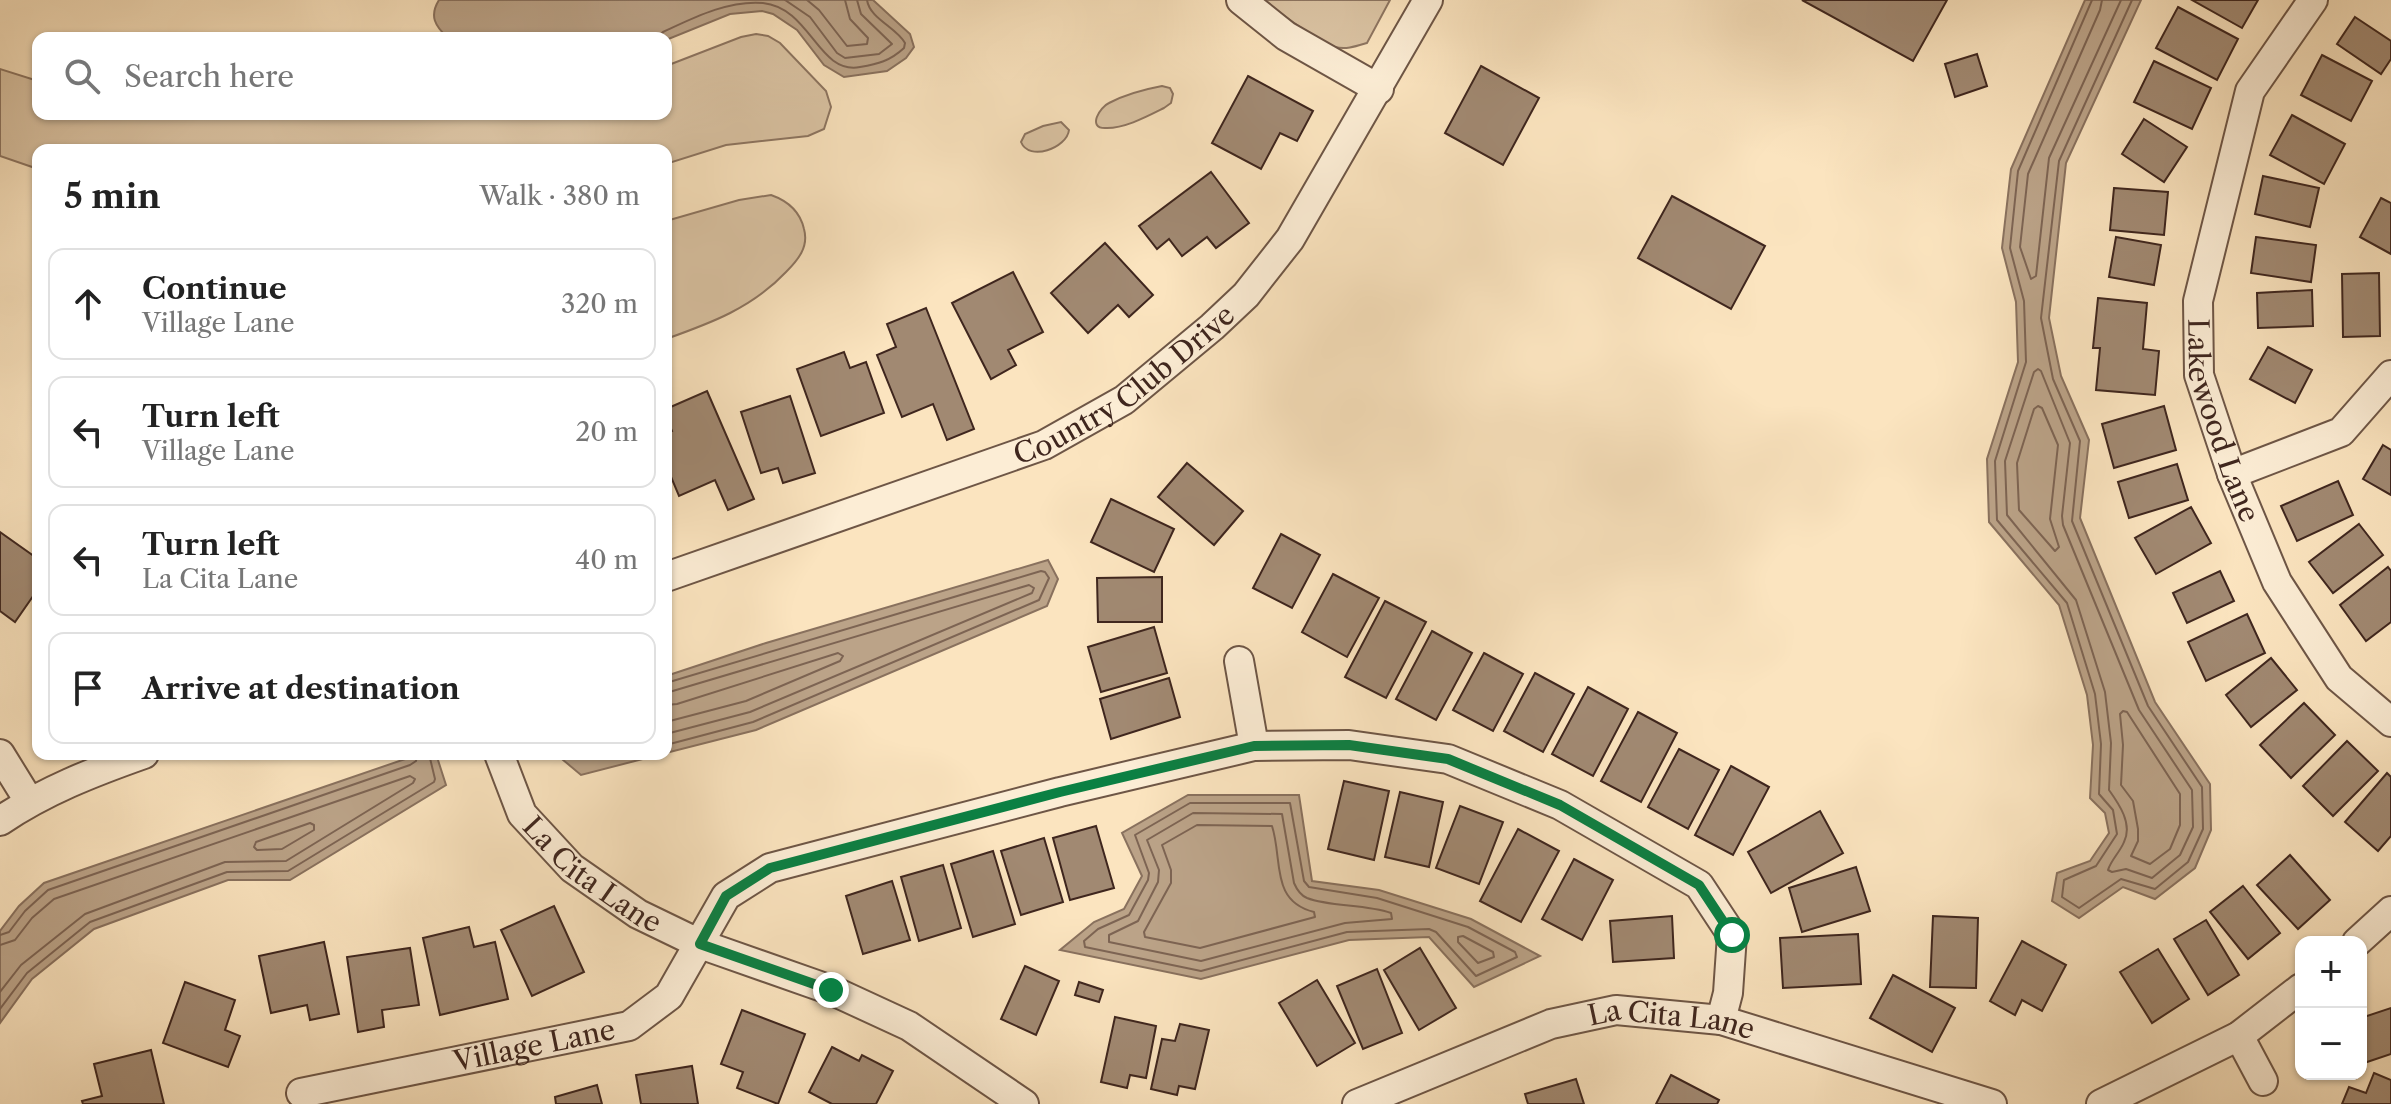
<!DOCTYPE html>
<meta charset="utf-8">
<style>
:root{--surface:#fff;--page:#f2f2f2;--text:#222;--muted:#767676;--line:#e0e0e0}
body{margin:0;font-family:"Libre Caslon Text",serif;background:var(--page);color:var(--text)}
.controls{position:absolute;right:24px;bottom:24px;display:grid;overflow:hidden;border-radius:16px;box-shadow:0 2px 6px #0004}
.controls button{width:72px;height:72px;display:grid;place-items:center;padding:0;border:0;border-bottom:2px solid var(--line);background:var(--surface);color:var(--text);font:40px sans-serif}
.stop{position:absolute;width:24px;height:24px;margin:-18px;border:6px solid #0b8043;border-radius:50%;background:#fff}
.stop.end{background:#0b8043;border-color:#fff;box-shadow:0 2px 8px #0008}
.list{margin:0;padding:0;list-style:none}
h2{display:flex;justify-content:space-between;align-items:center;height:104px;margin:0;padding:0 32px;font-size:34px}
h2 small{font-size:26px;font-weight:400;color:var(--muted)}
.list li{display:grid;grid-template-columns:52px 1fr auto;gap:24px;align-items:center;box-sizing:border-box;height:112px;margin:0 16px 16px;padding:0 16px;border:2px solid var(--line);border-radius:16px}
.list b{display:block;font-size:30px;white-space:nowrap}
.list p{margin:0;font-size:26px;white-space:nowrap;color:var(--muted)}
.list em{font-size:26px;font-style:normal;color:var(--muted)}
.icon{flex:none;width:44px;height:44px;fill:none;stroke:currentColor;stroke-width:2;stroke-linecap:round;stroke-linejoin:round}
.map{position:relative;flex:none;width:2391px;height:1104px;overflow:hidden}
.search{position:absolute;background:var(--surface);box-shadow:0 2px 6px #0004;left:32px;top:32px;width:640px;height:88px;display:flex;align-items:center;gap:20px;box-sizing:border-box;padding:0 28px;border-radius:16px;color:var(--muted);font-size:30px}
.panel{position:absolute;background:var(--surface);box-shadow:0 2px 6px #0004;left:32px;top:144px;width:640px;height:616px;border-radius:16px}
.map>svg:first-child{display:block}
</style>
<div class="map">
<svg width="2391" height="1104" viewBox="0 0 2391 1104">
<rect width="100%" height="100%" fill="#fbe4bf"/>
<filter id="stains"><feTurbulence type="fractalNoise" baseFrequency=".0025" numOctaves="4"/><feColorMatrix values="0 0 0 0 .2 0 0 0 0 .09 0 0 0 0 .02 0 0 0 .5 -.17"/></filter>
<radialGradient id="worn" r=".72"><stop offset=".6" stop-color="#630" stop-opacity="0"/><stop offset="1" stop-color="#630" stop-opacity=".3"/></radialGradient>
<!-- green -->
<g fill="#dbc4a4" stroke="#8d7561" stroke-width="2">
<path d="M1265,0H1390L1367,43C1357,46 1346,50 1335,47C1317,40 1279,14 1265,0Z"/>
<path d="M756,34L768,36L780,43L826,91L831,107L824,129L808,136L726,145L666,164V150H38V169L0,156V69L38,81V114H666V66L741,37Z"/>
<path d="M1162,86L1170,88L1173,94L1171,103L1164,108C1148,116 1124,129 1105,128C1087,128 1100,107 1109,103C1124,95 1146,89 1162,86Z"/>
<path d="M1061,122L1069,130C1067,148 1029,162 1021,142L1025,134L1043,126Z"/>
<path d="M771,195C788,201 800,211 804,229C809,247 798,260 786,272C752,308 711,323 666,339V221L739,200Z"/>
</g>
<!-- water -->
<g fill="#bba388" stroke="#89715e" stroke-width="2">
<path d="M439,0H873L910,34L914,47L906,58L887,71L844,77L824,65L797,30L773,14L762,11L730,14L666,40L448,38C435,26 429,16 439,0Z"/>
<path d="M2085,0H2141L2066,163L2049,318L2061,376L2089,440L2080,518L2155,702L2210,784L2211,830L2195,868L2155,899L2123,887L2079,918L2052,901L2057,873L2090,861L2109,833L2105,813L2090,798L2093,745L2087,695L2059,605L1989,522L1987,459L2018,362L2016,302L2002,248L2011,169Z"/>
<path d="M1048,560L1058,579L1047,606L756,730L666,753V676L766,643Z"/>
<path d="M556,754H662L581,775Z"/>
<path d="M411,757H437L446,785L290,880H228L94,929L32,979L0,1023V931L19,906L44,883Z"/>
<path d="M1188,795H1299L1312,881L1379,890L1471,919L1540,956L1474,987L1429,937L1349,940L1201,979L1060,950L1094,922L1124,909L1142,876L1122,833Z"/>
</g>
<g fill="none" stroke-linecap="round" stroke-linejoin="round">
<!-- shore -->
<g stroke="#7d6453" stroke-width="2">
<path d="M785,0L810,17L837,53L845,58L879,54L892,44L861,14L857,0"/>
<path d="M807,0L819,10L847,46L867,44L868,38L850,19L845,0"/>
<path d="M2092,0L2018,171L2010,248L2024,301L2026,362L1995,461L1997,520L2067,603L2095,694L2101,744L2099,794L2113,810L2117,834L2096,866L2064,880L2062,897L2079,908L2121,879L2155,889L2188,862L2203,829L2202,787L2148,706L2072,521L2080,441L2053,379L2041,318L2059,161L2132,0"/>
<path d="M2102,0L2100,10L2028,174L2020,247L2031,279L2036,276L2049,158L2121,0"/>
<path d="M658,38L663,32C693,18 728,0 763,3C811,8 818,75 860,67C878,64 890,61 904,48L905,43C896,27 870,19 867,0"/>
<path d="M2038,369L2041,371L2070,443L2062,516L2063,525L2139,710L2192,790L2193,827L2180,855L2152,878L2126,869L2112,872L2108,870C2111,860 2120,852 2124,842C2133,824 2119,804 2109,790L2111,743L2105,692L2076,600L2007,515L2005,461L2034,372Z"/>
<path d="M2038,406L2042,408L2058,445L2050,519L2059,547L2055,551L2019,510L2017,463L2034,409Z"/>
<path d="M666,683L1041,571L1045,572L1049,578L1039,600L753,722L666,745"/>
<path d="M666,693L1029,585L1034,588L1032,593L750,712L666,734"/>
<path d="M666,705L677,704L838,653L843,656L840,661L746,701L666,722"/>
<path d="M2123,711L2127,712L2180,794V825L2170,849L2150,864L2131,856L2138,841V829L2133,801L2121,785L2123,745L2120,714Z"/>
<path d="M1190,803H1290L1304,881L1309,887L1377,898L1468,927L1515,952L1517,957L1476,976L1436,932L1429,929L1347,932L1201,971L1085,947L1084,941L1098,929L1129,915L1148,880L1149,873L1135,835Z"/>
<path d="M1193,813L1282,814L1294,883C1297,890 1300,895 1307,898C1330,907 1365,904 1391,913L1392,919L1345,923L1201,961L1109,942V935L1138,921L1158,882L1159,870L1147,840Z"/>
<path d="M310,823L314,825V830L282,849L257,850L254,847L256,842Z"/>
<path d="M1197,825L1272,826C1283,860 1270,901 1314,912L1315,917L1200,948L1145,937L1144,932L1171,883V870L1162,845Z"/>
<path d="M0,935L9,932L25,911L48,890L410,765L416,761L417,754"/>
<path d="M1463,936L1493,952L1494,957L1478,963L1458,942V937Z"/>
<path d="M0,945L15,940L32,918L54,899L410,776L415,779L413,783L286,861L225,862L85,914L21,965L0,992"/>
<path d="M0,1009L27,973L90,922L227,872L288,871L434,782L435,779L429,754"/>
</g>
</g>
<!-- building -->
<g fill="#a18972" stroke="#3f261e" stroke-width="2">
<path d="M1802,0H1947L1913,61Z"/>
<path d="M2192,0H2258L2242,28Z"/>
<path d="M2178,7L2238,39L2217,80L2156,48Z"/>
<path d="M2355,17L2391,41V59L2381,74L2337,44Z"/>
<path d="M1977,54L1987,86L1955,97L1945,64Z"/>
<path d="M2322,55L2372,81L2351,121L2301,95Z"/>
<path d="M2154,61L2211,88L2192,129L2134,102Z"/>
<path d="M1481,66L1539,98L1503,165L1445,133Z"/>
<path d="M1248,76L1313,111L1297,141L1280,133L1261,169L1212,143Z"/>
<path d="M2292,115L2345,144L2324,184L2270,155Z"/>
<path d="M2144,119L2187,147L2164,182L2122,154Z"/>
<path d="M1211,172L1249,223L1216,248L1207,237L1182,256L1169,239L1157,249L1139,226Z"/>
<path d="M2263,176L2319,188L2310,227L2255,214Z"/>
<path d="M2114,188L2168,192L2164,235L2110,230Z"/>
<path d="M1672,196L1765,246L1731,309L1638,258Z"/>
<path d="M2381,198L2391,203V254L2360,237Z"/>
<path d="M2116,237L2161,245L2154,285L2109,277Z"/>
<path d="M2256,237L2316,245L2311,282L2251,273Z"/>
<path d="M1105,243L1153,295L1129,317L1118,305L1088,333L1051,293Z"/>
<path d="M1013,272L1043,332L1008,350L1016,365L991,379L952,303Z"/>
<path d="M2379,273L2380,336L2343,337L2342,274Z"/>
<path d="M2312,290L2313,326L2258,328L2257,293Z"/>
<path d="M2098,298L2147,303L2143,349L2159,351L2155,395L2096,390L2100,348H2093Z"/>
<path d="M926,308L974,429L947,440L933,404L902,417L877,355L896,347L887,324Z"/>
<path d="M2268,347L2312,370L2295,403L2250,379Z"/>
<path d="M844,352L850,368L866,362L884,413L821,436L797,369Z"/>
<path d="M707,391L754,499L728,510L715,480L679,496L666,465V434L672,431L666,417V409Z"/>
<path d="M790,396L815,473L783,483L778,468L761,473L741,412Z"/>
<path d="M2164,406L2176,450L2114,468L2102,424Z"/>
<path d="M2383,445L2391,450V495L2363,479Z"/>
<path d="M1187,463L1243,511L1214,545L1158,497Z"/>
<path d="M2177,464L2188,500L2129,518L2118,482Z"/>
<path d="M2338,481L2353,515L2297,541L2281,506Z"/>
<path d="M1111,499L1174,529L1154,572L1091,542Z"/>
<path d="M2191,507L2211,543L2156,574L2135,538Z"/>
<path d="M2359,524L2383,555L2333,593L2309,562Z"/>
<path d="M0,532L38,559V589L15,622L0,611Z"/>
<path d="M1281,534L1320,555L1292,608L1253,588Z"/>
<path d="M2388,567L2391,571V622L2366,641L2340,605Z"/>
<path d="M2220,571L2234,601L2187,623L2173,593Z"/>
<path d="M1333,574L1379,598L1347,657L1302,632Z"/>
<path d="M1162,577V622H1098L1097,578Z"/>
<path d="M1385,601L1426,622L1386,698L1345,677Z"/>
<path d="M2247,614L2265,653L2206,681L2188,642Z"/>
<path d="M1154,627L1167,673L1101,692L1088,647Z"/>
<path d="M1432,631L1472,653L1436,720L1396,699Z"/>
<path d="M1484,653L1523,674L1493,731L1453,710Z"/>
<path d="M2271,658L2297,690L2251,727L2226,695Z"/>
<path d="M1535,673L1574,694L1543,752L1504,731Z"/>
<path d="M1169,678L1180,717L1111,739L1100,699Z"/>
<path d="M1588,687L1628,709L1593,776L1552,754Z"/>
<path d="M2304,703L2335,735L2291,778L2260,745Z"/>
<path d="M1638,712L1677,733L1641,802L1601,781Z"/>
<path d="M2347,741L2378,771L2333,816L2303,786Z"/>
<path d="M1679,749L1719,770L1688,829L1648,807Z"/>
<path d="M1731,766L1769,787L1733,855L1695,835Z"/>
<path d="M2387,773L2391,777V836L2378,851L2345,822Z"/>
<path d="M1344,781L1389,791L1374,860L1328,849Z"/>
<path d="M1400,792L1443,802L1429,867L1385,857Z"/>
<path d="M1460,806L1503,822L1479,884L1436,868Z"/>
<path d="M1820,811L1843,853L1771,893L1748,852Z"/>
<path d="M1096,826L1114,888L1070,900L1053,838Z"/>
<path d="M1518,829L1559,851L1521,922L1480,901Z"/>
<path d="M1044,838L1063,902L1021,915L1001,851Z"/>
<path d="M993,851L1015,924L973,937L951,864Z"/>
<path d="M2290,855L2330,900L2298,929L2257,885Z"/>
<path d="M1574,859L1613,880L1582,940L1542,919Z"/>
<path d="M943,865L961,928L919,941L901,877Z"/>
<path d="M1856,867L1870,911L1802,932L1789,888Z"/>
<path d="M892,881L910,940L863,954L846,896Z"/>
<path d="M2243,886L2280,933L2248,959L2210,912Z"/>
<path d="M554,906L584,972L532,996L501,930Z"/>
<path d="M1672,916L1674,958L1613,962L1610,921Z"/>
<path d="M1933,916L1978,918L1976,988L1930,987Z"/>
<path d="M2206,920L2239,975L2208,995L2174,939Z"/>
<path d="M469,927L474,947L495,942L508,999L440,1015L423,938Z"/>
<path d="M1858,934L1861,984L1783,988L1780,938Z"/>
<path d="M2022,941L2066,965L2042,1011L2022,1000L2015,1015L1990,1001Z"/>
<path d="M324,942L339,1014L310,1020L307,1005L271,1013L259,956Z"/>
<path d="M410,948L419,1005L382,1010L384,1027L358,1032L347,957Z"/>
<path d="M1420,948L1456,1008L1419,1030L1384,970Z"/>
<path d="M2158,949L2189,999L2152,1023L2120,972Z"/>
<path d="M1025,966L1059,981L1036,1035L1001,1019Z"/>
<path d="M1377,969L1402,1033L1363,1049L1337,986Z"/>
<path d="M1893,975L1955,1008L1932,1052L1870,1018Z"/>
<path d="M1317,980L1355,1043L1317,1066L1279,1003Z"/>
<path d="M185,982L235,1000L225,1030L240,1036L228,1067L163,1043Z"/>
<path d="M1079,982L1103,990L1099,1002L1075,995Z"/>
<path d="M2391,1008V1054L2361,1064V1018Z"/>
<path d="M742,1010L805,1034L778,1104L737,1088L743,1072L721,1064Z"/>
<path d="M1115,1017L1156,1026L1146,1078L1130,1075L1127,1088L1101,1082Z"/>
<path d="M1180,1024L1209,1030L1195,1089L1179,1086L1177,1095L1151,1089L1162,1039L1175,1041Z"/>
<path d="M832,1047L859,1061L862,1055L893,1071L876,1104H832L809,1092Z"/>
<path d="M151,1050L164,1104H83L82,1101L102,1096L94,1064Z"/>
<path d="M692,1066L698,1104H641L636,1075Z"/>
<path d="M2374,1073L2391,1080V1104H2342L2349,1087L2366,1093Z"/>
<path d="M1671,1075L1719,1100L1717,1104H1656Z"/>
<path d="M1576,1079L1584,1104H1528L1525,1094Z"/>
<path d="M597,1085L602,1104H556L555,1097Z"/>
</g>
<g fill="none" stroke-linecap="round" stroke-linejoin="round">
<defs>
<g id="minor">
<path d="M1241,0L1286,36L1379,89"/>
<path id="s1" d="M2313,0L2250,91L2198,301L2199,375L2232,474L2277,582L2339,678L2391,722"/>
<path d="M2232,474L2341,432L2391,375"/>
<path id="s2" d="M666,577L1044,445L1124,400L1212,327L1246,295L1290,239L1428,0"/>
<path d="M1239,661L1254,746"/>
<path d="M0,754L29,801"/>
<path id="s3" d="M499,754L522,814L572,868L638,914L700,944L831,990L909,1026L1024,1104"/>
<path d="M0,821C44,791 93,772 144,754"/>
<path d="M2357,942L2391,911"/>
<path d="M2239,1036L2263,1081"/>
<path id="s4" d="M301,1093L629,1026L669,996L726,896L770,868L1060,792L1254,746L1349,745L1448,759L1560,805L1699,885L1732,935L1728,993L1721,1020"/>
<path id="s5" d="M1357,1104L1551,1024L1616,1010L1721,1020L1992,1104"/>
<path d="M2101,1104L2239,1036L2301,988"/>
</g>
</defs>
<!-- minor casing -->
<use href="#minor" stroke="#6e5646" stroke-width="32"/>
<!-- minor -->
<use href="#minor" stroke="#fcedd5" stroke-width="28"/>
</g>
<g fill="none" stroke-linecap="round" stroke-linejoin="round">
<!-- route -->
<path stroke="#0b8043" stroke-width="10" d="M831,990L700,944L726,896L770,868L1060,792L1254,746L1349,745L1448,759L1560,805L1699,885L1732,935"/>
</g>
<g text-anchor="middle" stroke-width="6" stroke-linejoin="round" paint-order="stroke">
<!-- street labels -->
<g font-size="28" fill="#3f261e" stroke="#fcedd5">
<text dy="10" stroke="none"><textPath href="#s2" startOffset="500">Country Club Drive</textPath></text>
<text dy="10" stroke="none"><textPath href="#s1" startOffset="450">Lakewood Lane</textPath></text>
<text dy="10" stroke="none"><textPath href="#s3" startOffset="158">La Cita Lane</textPath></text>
<text dy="10" stroke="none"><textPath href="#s5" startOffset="332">La Cita Lane</textPath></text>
<text dy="10" stroke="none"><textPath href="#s4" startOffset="238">Village Lane</textPath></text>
</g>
</g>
<rect width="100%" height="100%" filter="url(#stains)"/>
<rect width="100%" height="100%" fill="url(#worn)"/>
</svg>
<div class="controls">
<button>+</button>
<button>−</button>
</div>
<div class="stop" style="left:1732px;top:935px"></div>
<div class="stop end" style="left:831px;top:990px"></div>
<div class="search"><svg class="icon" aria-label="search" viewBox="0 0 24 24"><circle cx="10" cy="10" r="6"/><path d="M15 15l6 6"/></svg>Search here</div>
<section class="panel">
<h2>5 min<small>Walk · 380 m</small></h2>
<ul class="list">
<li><svg class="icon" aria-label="ahead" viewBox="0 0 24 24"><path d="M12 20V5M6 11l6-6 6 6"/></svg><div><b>Continue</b><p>Village Lane</p></div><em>320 m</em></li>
<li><svg class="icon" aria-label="left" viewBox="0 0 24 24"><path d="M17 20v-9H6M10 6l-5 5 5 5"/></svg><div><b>Turn left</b><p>Village Lane</p></div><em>20 m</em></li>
<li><svg class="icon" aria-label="left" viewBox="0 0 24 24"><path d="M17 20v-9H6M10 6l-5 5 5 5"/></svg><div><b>Turn left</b><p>La Cita Lane</p></div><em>40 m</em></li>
<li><svg class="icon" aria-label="arrive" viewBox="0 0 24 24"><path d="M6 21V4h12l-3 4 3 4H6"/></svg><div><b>Arrive at destination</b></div></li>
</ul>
</section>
</div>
